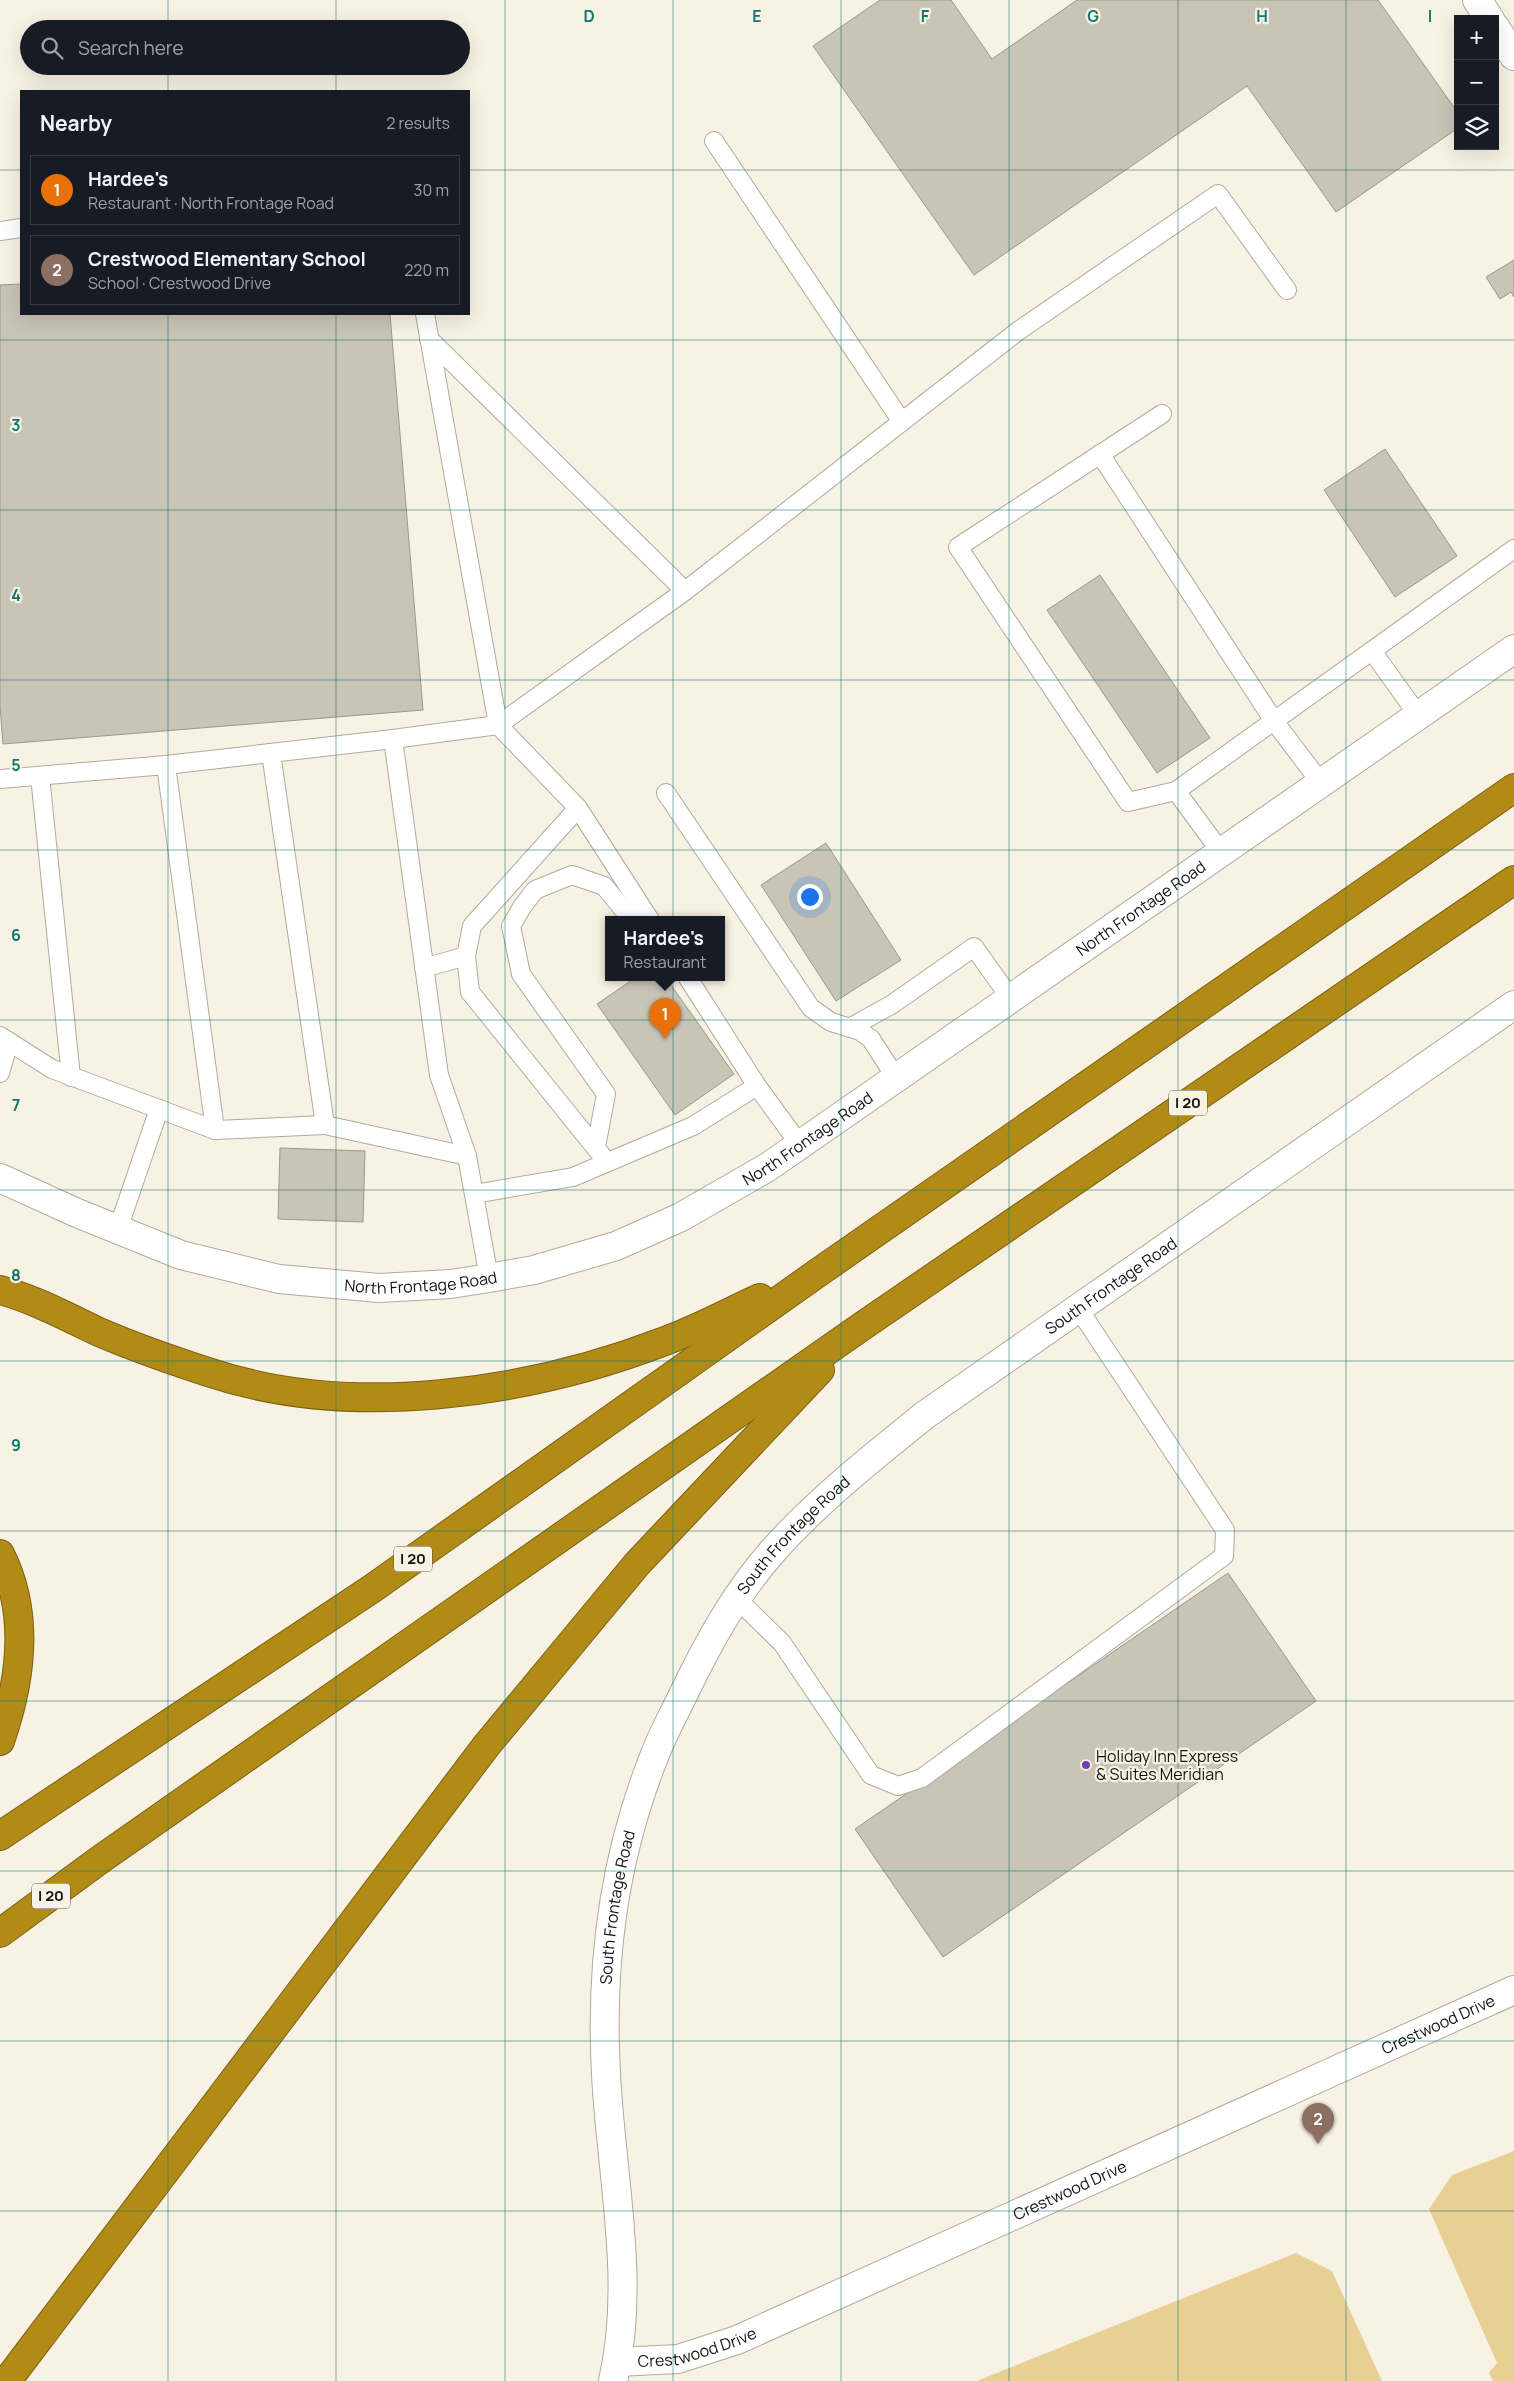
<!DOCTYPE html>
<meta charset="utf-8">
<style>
:root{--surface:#171b24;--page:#20242c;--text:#f1f3f6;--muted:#9ea1a6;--line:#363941;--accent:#8c9099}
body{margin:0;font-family:Manrope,sans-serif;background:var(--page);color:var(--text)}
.controls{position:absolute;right:15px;top:15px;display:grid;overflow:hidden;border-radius:0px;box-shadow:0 5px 20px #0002}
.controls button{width:45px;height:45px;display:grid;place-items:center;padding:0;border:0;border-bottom:1px solid var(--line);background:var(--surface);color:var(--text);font:25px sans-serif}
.you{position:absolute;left:809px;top:896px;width:18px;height:18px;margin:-12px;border:4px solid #fff;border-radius:50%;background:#1a73e8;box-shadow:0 0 0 8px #1a73e833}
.badge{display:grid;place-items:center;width:32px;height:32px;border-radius:50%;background:var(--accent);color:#fff;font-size:16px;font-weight:700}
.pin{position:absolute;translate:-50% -41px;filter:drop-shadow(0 1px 2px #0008)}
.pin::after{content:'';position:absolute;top:26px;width:18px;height:15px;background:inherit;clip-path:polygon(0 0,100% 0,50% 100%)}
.popup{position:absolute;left:605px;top:916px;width:120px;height:65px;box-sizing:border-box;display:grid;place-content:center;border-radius:0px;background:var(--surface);filter:drop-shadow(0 1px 4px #0005);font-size:16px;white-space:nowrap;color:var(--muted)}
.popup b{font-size:19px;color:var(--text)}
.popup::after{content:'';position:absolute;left:50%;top:100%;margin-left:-10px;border:10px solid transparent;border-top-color:var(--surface)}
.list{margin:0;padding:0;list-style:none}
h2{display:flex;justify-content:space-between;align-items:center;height:65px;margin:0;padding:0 20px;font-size:21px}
h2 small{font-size:16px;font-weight:400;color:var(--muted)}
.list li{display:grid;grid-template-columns:32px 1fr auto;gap:15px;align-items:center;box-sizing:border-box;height:70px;margin:0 10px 10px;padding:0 10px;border:1px solid var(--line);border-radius:0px}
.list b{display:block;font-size:19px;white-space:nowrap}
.list p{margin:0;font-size:16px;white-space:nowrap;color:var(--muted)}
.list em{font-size:16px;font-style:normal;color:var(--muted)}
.icon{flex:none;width:28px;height:28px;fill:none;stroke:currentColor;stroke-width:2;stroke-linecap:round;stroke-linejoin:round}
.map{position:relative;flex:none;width:1514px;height:2381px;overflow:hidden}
.search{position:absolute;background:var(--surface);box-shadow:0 5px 20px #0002;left:20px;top:20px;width:450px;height:55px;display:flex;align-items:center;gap:12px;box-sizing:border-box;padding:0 18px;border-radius:28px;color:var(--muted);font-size:19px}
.panel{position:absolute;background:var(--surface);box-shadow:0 5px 20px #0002;left:20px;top:90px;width:450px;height:225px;border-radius:0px}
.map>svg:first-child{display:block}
</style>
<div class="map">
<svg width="1514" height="2381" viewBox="0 0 1514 2381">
<rect width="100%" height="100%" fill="#f8f2e4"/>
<!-- green -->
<g fill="#e8d094">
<path d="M1514,2151V2381H1493L1489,2373L1497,2363L1429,2209L1452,2175Z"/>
<path d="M1296,2253L1332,2271L1382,2381H977Z"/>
</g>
<!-- building -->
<g fill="#cac4b7" stroke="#9c978a">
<path d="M880,0H951L992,59L1077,0H1378L1458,113V128L1336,212L1247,86L974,275L813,46Z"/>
<path d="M1514,260V297L1511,292L1500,299L1486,277Z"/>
<path d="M21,284V314H390L423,710L3,744L0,706V285Z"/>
<path d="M1385,449L1457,556L1395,597L1324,490Z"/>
<path d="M1100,575L1210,738L1157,773L1047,610Z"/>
<path d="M826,843L901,960L836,1001L761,885Z"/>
<path d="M635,978H666L734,1074L675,1115L597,1004Z"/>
<path d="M280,1148L365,1151L363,1222L278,1219Z"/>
<path d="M1228,1573L1316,1701L943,1957L855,1829Z"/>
</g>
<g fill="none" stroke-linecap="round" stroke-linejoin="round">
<defs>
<g id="lane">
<path d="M714,141L902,422"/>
<path d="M0,231L21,228"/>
<path d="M429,339L685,591L498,725L578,808L650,920"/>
<path d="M1162,414L958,547L1128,802L1176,791L1514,549"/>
<path d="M1100,454L1274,721L1321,783"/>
<path d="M685,591L1018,331L1218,194L1287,290"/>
<path d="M1372,651L1418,715"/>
<path d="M393,739L498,725L425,314"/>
<path d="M271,753L325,1125L467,1156"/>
<path d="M166,765L393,739L439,1075L467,1156L489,1278"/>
<path d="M40,776L71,1077"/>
<path d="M0,779L166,765L215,1130L52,1069L0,1036"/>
<path d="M1176,791L1221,852"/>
<path d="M666,793L811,1008L831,1022L860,1031L871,1039L896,1078"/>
<path d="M578,808L472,926L466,956L470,992L607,1162"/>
<path d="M424,968L466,956"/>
<path d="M688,978L757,1086L800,1145"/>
<path d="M851,1027L891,1005L974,947L1011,999"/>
<path d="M0,1073L9,1042"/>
<path d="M215,1130L325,1125"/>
<path d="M596,1147L606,1094L521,974L511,926L522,907L535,890L572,875L604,886L632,920"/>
<path d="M474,1194L573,1177L693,1126L757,1086"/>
<path d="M118,1229L159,1109"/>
<path d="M736,1598L782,1643L871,1775L898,1786L922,1778L1224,1556L1225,1530L1078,1308"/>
</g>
<g id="street">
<path d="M1477,0L1490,19"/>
<path d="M1495,27L1514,56"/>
<path id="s1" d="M0,1178L77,1213L181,1255L279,1279L379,1288L451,1284L489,1278L534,1270L616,1246L681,1217L768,1167L1514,649"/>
<path id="s2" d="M617,2362L678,2359L737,2340L1514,1990"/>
<path id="s3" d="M613,2381C636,2281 611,2175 606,2074C600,1964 613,1860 654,1757C662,1735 674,1714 684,1693C708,1643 735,1594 772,1552C816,1502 873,1457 925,1415L1514,1005"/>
</g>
<g id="highway">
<path d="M0,1290C34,1299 67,1317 99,1332C134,1347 171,1360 208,1372C351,1420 527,1394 665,1341C698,1329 729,1312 760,1298"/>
<path d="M0,1554C30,1613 21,1681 0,1741"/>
<path d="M0,1836L373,1588L819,1272L1514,788"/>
<path d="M0,1933L101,1859L861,1327L1514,880"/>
<path d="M7,2381L486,1746L637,1564L820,1370"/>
</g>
</defs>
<!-- lane casing -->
<use href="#lane" stroke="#afaa9d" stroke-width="20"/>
<!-- street casing -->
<use href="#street" stroke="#afaa9d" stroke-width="30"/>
<!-- highway casing -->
<use href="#highway" stroke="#7a6113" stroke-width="30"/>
<!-- lane -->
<use href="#lane" stroke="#fff" stroke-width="18"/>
<!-- street -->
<use href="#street" stroke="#fff" stroke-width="28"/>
<!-- highway -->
<use href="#highway" stroke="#b18b16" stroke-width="28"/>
</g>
<!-- grid -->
<path fill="none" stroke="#0f766e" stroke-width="1" stroke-opacity="0.55" d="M168,0V29M336,0V29M505,0V2381M673,0V2381M841,0V2381M1009,0V2381M1178,0V2381M1346,0V2381M168,66V91M336,66V91M0,170H21M469,170H1514M168,314V2381M336,314V2381M0,340H1514M0,510H1514M0,680H1514M0,850H1514M0,1020H1514M0,1190H1514M0,1361H1514M0,1531H1514M0,1701H1514M0,1871H1514M0,2041H1514M0,2211H1514"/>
<!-- markers -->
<circle fill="#703fb6" stroke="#f8f2e4" stroke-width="2" cx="1086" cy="1765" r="5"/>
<g text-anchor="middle" stroke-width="4.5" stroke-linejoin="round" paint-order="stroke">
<!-- shield labels -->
<g fill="#f8f2e4" stroke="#59564e" stroke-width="1">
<rect x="1169" y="1090.5" width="38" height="25" rx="4"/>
<rect x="394" y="1546.5" width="38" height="25" rx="4"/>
<rect x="32" y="1883.5" width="38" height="25" rx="4"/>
</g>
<g font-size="15" font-weight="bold" fill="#15130e">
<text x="1188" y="1108">I 20</text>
<text x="413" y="1564">I 20</text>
<text x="51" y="1901">I 20</text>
</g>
<!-- street labels -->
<g font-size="16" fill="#15130e" stroke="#f8f2e4">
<text dy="6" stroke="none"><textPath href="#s1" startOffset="1265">North Frontage Road</textPath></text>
<text dy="6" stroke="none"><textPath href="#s1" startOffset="860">North Frontage Road</textPath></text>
<text dy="6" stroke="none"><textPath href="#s1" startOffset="440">North Frontage Road</textPath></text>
<text dy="6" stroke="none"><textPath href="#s3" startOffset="1301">South Frontage Road</textPath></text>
<text dy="6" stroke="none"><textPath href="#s3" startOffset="896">South Frontage Road</textPath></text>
<text dy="6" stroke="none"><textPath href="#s3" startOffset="476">South Frontage Road</textPath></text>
<text dy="6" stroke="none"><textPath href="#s2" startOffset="892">Crestwood Drive</textPath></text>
<text dy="6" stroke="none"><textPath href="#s2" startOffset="488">Crestwood Drive</textPath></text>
<text dy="6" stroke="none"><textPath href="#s2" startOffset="82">Crestwood Drive</textPath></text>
</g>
<!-- poi labels -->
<g font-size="16" fill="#15130e" stroke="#f8f2e4" text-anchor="start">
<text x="1096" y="1762">Holiday Inn Express<tspan x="1096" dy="18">&amp; Suites Meridian</tspan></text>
</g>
</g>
<g font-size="16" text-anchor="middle" font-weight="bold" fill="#0f766e" stroke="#f8f2e4" stroke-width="4.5" stroke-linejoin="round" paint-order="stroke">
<text x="589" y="22">D</text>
<text x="757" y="22">E</text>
<text x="925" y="22">F</text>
<text x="1093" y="22">G</text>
<text x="1262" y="22">H</text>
<text x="1430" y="22">I</text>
<text x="16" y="431">3</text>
<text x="16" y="601">4</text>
<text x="16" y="771">5</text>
<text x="16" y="941">6</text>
<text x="16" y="1111">7</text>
<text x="16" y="1281">8</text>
<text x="16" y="1451">9</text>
</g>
</svg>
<div class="controls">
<button>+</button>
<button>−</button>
<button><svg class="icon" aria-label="layers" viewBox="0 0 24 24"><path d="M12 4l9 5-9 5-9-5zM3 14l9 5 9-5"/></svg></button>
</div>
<div class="you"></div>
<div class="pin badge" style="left:665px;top:1039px;background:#e8710a">1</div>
<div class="popup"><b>Hardee's</b>Restaurant</div>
<div class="pin badge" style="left:1318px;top:2144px;background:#8d6e63">2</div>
<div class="search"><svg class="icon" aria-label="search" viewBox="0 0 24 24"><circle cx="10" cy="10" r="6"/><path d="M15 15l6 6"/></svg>Search here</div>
<section class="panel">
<h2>Nearby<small>2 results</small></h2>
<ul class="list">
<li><span class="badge" style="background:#e8710a">1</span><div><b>Hardee's</b><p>Restaurant · North Frontage Road</p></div><em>30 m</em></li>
<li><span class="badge" style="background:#8d6e63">2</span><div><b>Crestwood Elementary School</b><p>School · Crestwood Drive</p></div><em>220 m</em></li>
</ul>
</section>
</div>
